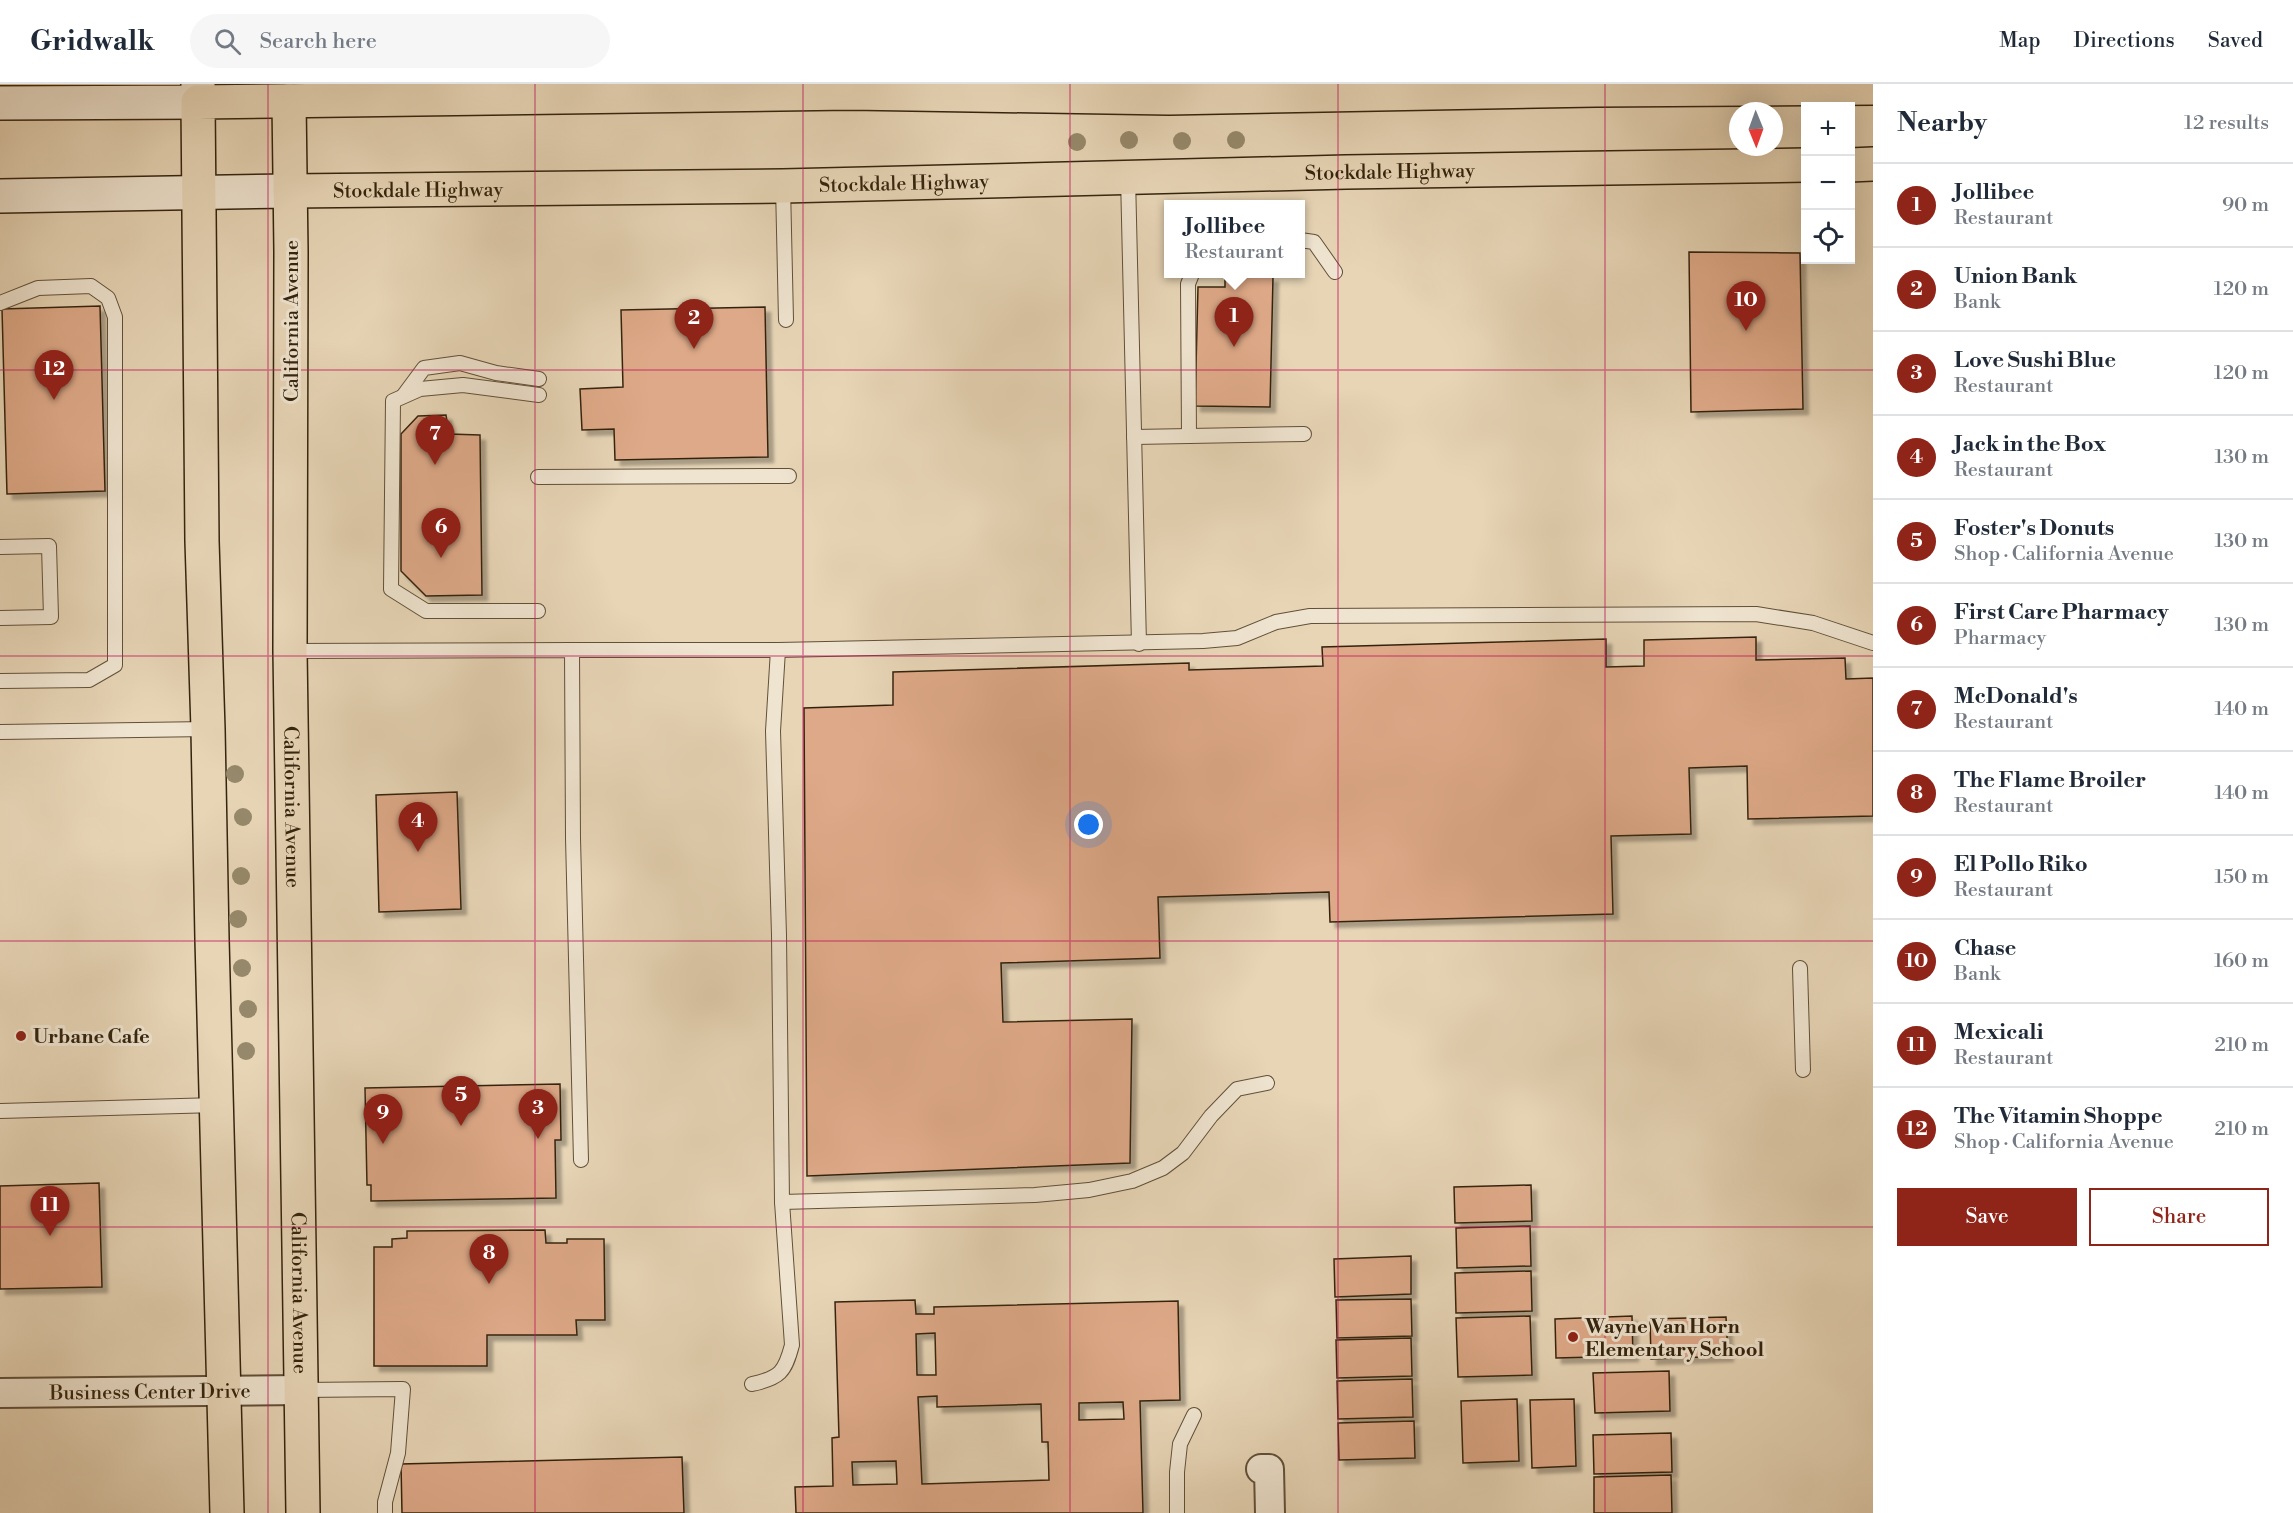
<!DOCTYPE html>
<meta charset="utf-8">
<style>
:root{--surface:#fff;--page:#f6f6f7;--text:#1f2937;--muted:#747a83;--line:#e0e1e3;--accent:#8f2418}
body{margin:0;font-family:"Libre Bodoni",serif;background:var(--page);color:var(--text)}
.controls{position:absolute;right:18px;top:18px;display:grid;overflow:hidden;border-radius:0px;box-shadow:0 6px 24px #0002}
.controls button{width:54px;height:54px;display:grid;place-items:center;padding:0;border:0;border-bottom:2px solid var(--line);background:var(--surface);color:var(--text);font:30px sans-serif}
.compass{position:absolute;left:1729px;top:18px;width:54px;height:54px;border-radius:50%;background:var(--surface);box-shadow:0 6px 24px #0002;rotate:179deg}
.you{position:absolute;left:1089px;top:741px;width:21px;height:21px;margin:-15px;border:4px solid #fff;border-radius:50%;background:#1a73e8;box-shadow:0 0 0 9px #1a73e833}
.badge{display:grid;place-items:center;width:39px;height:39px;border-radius:50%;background:var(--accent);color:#fff;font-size:20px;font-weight:700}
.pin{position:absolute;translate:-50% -50px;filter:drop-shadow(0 2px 3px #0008)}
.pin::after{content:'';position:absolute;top:32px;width:21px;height:18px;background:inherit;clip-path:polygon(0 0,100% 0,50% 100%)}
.popup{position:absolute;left:1164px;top:116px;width:141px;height:78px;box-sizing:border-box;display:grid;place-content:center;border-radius:0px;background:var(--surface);filter:drop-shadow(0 2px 4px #0005);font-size:20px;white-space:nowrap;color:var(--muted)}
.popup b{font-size:22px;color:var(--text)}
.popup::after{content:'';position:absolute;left:50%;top:100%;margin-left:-12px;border:12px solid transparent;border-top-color:var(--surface)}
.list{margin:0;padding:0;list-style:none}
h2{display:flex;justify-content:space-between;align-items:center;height:78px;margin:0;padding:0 24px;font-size:26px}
h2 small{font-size:20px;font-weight:400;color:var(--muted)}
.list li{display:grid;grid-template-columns:39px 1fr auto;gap:18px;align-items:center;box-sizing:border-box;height:84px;padding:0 24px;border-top:2px solid var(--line)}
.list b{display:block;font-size:22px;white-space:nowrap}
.list p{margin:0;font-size:20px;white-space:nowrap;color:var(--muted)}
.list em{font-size:20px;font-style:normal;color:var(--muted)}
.actions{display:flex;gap:12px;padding:18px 24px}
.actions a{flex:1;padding:14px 0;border:2px solid var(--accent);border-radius:0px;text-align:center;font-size:21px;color:var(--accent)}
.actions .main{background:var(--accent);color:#fff}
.icon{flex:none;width:33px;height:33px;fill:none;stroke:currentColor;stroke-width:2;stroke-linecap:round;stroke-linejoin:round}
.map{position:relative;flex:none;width:1873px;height:1429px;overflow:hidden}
header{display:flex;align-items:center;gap:36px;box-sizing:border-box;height:84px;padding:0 30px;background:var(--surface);border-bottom:2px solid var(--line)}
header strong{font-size:28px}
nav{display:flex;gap:33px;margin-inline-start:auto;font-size:21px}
.search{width:420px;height:54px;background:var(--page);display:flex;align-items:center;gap:15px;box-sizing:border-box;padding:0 21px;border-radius:33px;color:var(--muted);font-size:22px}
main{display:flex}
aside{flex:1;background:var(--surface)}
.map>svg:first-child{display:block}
</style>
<header>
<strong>Gridwalk</strong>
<div class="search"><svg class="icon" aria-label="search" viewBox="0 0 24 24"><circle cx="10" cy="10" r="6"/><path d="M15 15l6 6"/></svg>Search here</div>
<nav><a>Map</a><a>Directions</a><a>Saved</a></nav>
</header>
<main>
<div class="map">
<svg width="1873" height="1429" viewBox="0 0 1873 1429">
<defs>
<filter id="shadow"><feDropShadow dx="5.5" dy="5.5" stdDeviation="1.5" flood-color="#0004"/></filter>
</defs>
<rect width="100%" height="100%" fill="#e7d5b6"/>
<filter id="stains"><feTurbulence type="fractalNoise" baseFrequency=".00333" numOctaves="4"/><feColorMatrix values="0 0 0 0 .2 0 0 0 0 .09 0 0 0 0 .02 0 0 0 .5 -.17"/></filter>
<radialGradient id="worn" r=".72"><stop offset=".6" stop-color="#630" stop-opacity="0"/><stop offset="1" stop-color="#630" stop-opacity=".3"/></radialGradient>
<!-- building -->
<g fill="#dea988" stroke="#34240e" stroke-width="1.5" fill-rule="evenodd" filter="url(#shadow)">
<path d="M1689,168L1800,169L1803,325L1691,328Z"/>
<path d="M1225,192L1273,193L1270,323L1195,322L1198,203H1225Z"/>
<path d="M100,222L105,407L7,410L2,225Z"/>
<path d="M765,223L768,373L615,376L614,345L582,346L580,305L623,303L621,226Z"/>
<path d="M446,331L449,350L480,351L482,511L426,512L401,487V350L418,332Z"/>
<path d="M1756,553V576L1845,574L1846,595L1873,594V732L1748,735L1747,682L1689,684L1691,750L1611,752L1613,830L1330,838L1329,808L1158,813L1160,874L1001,879L1003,938L1132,935L1130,1079L807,1092L804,624L893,621V588L1189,579V586L1323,582L1322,563L1606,555V583L1644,582V556Z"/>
<path d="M457,708L461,825L379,828L376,711Z"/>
<path d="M560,1000L561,1056H555L556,1114L371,1117V1101H367L365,1004Z"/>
<path d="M99,1099L102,1203L0,1205V1102Z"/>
<path d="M1531,1101L1532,1137L1455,1139L1454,1103Z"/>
<path d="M1530,1142L1531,1182L1457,1184L1456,1144Z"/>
<path d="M545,1146L546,1159H567V1155H604L605,1236H576L577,1251H487V1282H374V1163H392V1155L407,1154V1147Z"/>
<path d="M1411,1172V1210L1335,1213L1334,1175Z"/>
<path d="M1531,1187L1532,1227L1456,1229L1455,1189Z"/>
<path d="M1411,1215L1412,1252L1337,1254L1336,1216Z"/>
<path d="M915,1216L916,1230H934V1223L1178,1217L1180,1316L1140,1317L1143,1429H796L795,1403L833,1402L832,1354L839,1353L835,1218ZM935,1249L936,1291H917L916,1250ZM937,1312V1323L1041,1320L1042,1358H1048L1049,1396L922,1400L918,1313ZM1123,1318L1124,1335L1079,1336V1319ZM896,1377L897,1400L853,1401L852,1378Z"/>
<path d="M1530,1232L1532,1291L1458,1293L1456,1234Z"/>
<path d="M1632,1232L1633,1272L1556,1274L1555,1235Z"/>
<path d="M1726,1233L1728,1272L1651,1275L1650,1235Z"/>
<path d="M1411,1254L1412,1292L1337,1294L1336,1256Z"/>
<path d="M1669,1287L1670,1327L1595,1329L1593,1289Z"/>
<path d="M1412,1295L1413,1333L1338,1335L1337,1297Z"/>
<path d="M1517,1315L1519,1377L1463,1379L1461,1317Z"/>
<path d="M1574,1315L1576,1382L1532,1384L1530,1316Z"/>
<path d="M1414,1337L1415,1374L1339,1376L1338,1339Z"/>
<path d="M1671,1349L1672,1388L1594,1390L1593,1351Z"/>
<path d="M682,1373L684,1429H402L401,1380Z"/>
<path d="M1671,1391L1672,1429H1594V1393Z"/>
</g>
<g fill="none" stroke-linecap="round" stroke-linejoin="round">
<defs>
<g id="service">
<path d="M1128,93L1139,560"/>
<path d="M783,102L786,236"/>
<path d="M1300,156L1314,158L1335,188"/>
<path d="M0,219L38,204L91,202L108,214L115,233V581L89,596L0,597"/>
<path d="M404,311L424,284L460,279L496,289L539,295"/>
<path d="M1189,352L1188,200L1192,190"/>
<path d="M1134,353L1304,350"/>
<path d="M538,393L789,392"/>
<path d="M0,463L49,462L51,533L0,534"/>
<path d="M538,527H426L391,505L393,317L420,305L463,301L539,311"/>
<path d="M572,566H778L1203,557L1237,554L1276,538L1310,532L1756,530L1813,539L1873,559"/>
<path d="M290,567L572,566L573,754L581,1076"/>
<path d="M0,648L208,645"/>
<path d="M1800,884L1803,986"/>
<path d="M0,1027L217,1021"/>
<path d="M782,1118L1035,1111L1089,1106L1132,1097L1163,1084L1183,1069L1211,1032L1237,1005L1267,999"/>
<path d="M752,1300C780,1294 785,1288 792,1261L782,1118L779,851L773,647L778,566"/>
<path d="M301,1306L403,1305L398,1369L385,1418V1429"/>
<path d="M1177,1429V1388L1180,1360L1194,1331"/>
</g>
<g id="minor">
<path id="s1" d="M0,1309L301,1306"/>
<path d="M1261,1385H1269L1270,1429"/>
</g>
<g id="secondary">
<path d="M0,19L198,18V0"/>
<path d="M0,112L290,107"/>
</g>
<g id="primary">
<path id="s2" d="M289,17L291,168L290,567L303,1429"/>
<path d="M1850,81L1873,80"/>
<path id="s3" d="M290,107L783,102L1346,88L1806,81"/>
<path d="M227,1429L212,855L208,645L202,457L198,18L851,9L1169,14L1596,6L1873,4"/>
</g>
</defs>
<!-- service casing -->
<use href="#service" stroke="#615038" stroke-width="16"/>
<!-- minor casing -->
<use href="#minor" stroke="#615038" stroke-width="32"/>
<!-- secondary casing -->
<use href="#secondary" stroke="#34240e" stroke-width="36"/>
<!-- primary casing -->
<use href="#primary" stroke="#34240e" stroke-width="36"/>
<!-- service -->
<use href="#service" stroke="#efe4d0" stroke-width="14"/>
<!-- minor -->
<use href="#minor" stroke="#efe4d0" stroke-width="28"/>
<!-- secondary -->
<use href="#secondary" stroke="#efe4d0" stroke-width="33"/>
<!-- primary -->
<use href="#primary" stroke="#e7d5b6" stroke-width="33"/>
</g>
<!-- trees -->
<g fill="#96896b">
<circle cx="1129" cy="56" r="9"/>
<circle cx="1236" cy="56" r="9"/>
<circle cx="1182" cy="57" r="9"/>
<circle cx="1077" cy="58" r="9"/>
<circle cx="235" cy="690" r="9"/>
<circle cx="243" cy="733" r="9"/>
<circle cx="241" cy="792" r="9"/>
<circle cx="238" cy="835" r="9"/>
<circle cx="242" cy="884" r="9"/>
<circle cx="248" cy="925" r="9"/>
<circle cx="246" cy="967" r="9"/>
</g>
<!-- grid -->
<path fill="none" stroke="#c2185b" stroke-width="1.5" stroke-opacity="0.55" d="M268,0V1429M535,0V1429M803,0V1429M1070,0V1429M1338,0V1429M1605,0V1429M0,286H1873M0,572H1873M0,857H1873M0,1143H1873"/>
<!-- markers -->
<g fill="#8f2418" stroke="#efe4d0" stroke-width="2">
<circle cx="21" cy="952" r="6"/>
<circle cx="1573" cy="1253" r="6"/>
</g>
<g text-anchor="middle" stroke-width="6" stroke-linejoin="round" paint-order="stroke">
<!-- street labels -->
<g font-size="20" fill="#34240e" stroke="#efe4d0">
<text dy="7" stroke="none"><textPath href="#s3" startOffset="1100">Stockdale Highway</textPath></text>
<text dy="7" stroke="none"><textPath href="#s3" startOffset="614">Stockdale Highway</textPath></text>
<text dy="7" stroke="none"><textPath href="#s3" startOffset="128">Stockdale Highway</textPath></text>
<text transform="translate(291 237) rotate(-90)" y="7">California Avenue</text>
<text dy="7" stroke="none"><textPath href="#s2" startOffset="706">California Avenue</textPath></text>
<text dy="7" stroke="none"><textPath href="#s2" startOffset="1192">California Avenue</textPath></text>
<text dy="7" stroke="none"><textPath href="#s1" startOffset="150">Business Center Drive</textPath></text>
</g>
<!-- poi labels -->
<g font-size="20" font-weight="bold" fill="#34240e" stroke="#efe4d0" text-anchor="start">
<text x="33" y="959">Urbane Cafe</text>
<text x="1585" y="1249">Wayne Van Horn<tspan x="1585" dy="23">Elementary School</tspan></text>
</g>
</g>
<rect width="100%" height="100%" filter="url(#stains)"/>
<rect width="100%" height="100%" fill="url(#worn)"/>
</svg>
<div class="controls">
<button>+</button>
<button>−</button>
<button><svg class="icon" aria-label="locate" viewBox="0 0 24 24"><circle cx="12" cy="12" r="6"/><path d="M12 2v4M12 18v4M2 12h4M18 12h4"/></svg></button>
</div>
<svg class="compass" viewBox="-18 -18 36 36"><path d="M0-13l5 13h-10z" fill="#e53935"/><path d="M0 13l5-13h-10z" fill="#747a83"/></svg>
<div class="you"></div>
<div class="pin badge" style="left:1234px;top:263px">1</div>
<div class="popup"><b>Jollibee</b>Restaurant</div>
<div class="pin badge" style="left:694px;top:265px">2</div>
<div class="pin badge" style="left:538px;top:1055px">3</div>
<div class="pin badge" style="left:418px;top:768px">4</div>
<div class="pin badge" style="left:461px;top:1042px">5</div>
<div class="pin badge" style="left:441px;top:474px">6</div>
<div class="pin badge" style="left:435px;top:381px">7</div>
<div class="pin badge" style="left:489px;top:1200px">8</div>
<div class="pin badge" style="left:383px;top:1060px">9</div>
<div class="pin badge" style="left:1746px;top:247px">10</div>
<div class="pin badge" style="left:50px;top:1152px">11</div>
<div class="pin badge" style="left:54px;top:316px">12</div>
</div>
<aside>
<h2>Nearby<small>12 results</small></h2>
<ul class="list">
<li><span class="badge">1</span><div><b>Jollibee</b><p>Restaurant</p></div><em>90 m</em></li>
<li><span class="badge">2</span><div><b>Union Bank</b><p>Bank</p></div><em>120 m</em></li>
<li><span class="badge">3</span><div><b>Love Sushi Blue</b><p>Restaurant</p></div><em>120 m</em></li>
<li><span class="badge">4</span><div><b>Jack in the Box</b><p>Restaurant</p></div><em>130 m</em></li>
<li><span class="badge">5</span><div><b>Foster's Donuts</b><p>Shop · California Avenue</p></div><em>130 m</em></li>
<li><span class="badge">6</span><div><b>First Care Pharmacy</b><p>Pharmacy</p></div><em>130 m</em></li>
<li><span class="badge">7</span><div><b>McDonald's</b><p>Restaurant</p></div><em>140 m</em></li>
<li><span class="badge">8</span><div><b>The Flame Broiler</b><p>Restaurant</p></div><em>140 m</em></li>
<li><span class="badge">9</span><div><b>El Pollo Riko</b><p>Restaurant</p></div><em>150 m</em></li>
<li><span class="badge">10</span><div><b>Chase</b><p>Bank</p></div><em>160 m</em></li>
<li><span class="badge">11</span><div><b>Mexicali</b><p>Restaurant</p></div><em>210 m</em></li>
<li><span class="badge">12</span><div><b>The Vitamin Shoppe</b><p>Shop · California Avenue</p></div><em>210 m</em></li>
</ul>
<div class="actions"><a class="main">Save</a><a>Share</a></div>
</aside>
</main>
